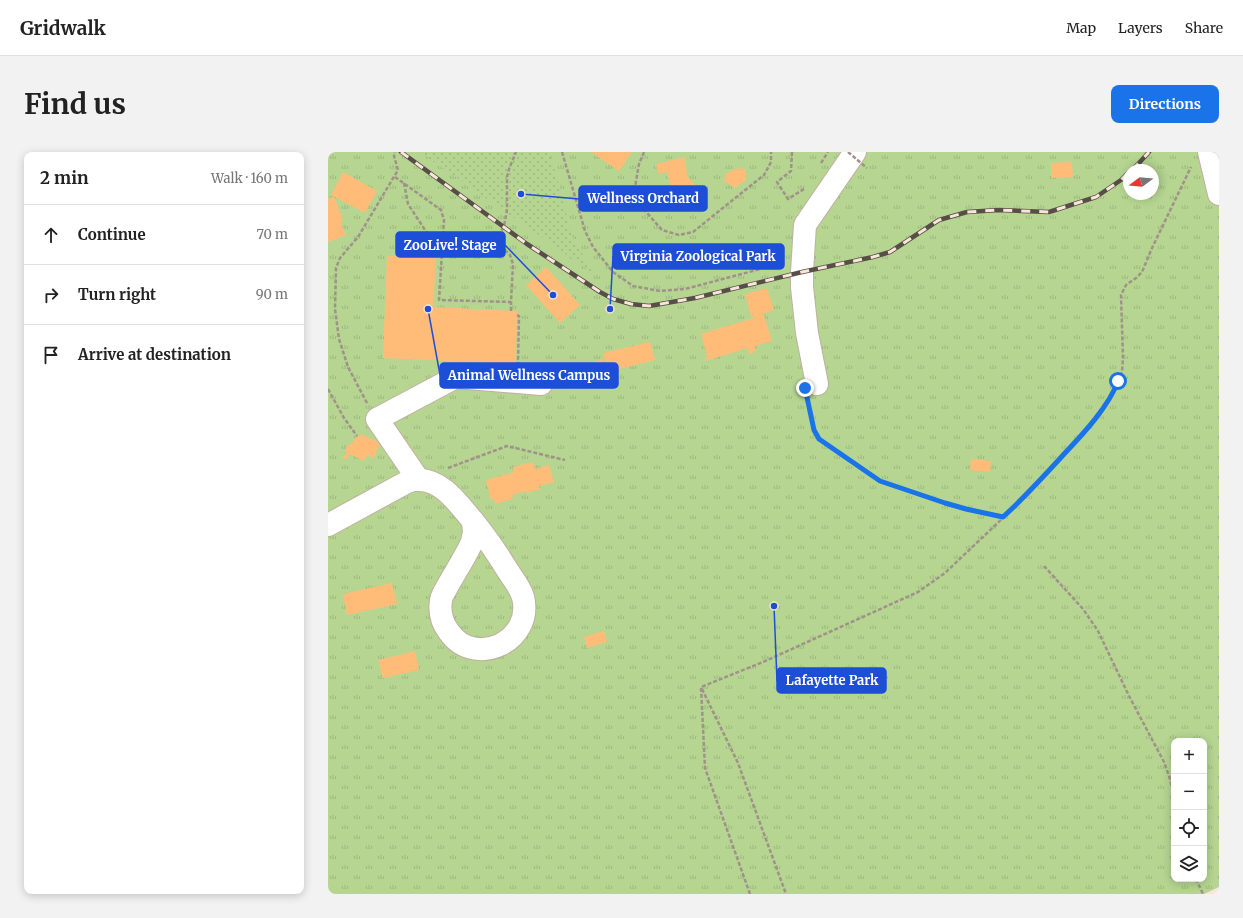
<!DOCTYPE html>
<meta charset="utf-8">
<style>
:root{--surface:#fff;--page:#f2f2f2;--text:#222;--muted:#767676;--line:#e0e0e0;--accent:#1a73e8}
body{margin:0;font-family:Merriweather,serif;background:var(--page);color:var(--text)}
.controls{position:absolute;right:12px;bottom:12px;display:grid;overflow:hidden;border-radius:8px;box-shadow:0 2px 10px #0003}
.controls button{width:36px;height:36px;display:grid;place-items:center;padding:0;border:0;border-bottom:1px solid var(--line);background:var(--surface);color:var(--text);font:20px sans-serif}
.compass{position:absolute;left:795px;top:12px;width:36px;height:36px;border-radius:50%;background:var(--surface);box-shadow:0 2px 10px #0003;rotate:254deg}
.stop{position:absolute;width:12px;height:12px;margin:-9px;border:3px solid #1a73e8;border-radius:50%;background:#fff}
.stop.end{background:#1a73e8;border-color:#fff;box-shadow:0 1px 4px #0008}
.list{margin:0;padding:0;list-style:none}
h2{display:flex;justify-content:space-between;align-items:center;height:52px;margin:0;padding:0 16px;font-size:17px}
h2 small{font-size:13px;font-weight:400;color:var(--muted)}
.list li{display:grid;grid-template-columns:26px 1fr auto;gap:12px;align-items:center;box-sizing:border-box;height:60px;padding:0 16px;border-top:1px solid var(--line)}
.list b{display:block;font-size:15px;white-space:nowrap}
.list em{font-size:13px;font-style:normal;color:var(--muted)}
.icon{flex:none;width:22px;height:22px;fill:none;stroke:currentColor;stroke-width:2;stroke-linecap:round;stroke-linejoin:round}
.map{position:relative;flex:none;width:891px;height:742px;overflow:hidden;border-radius:8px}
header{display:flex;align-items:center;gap:24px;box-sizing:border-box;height:56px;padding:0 20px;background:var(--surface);border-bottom:1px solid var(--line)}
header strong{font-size:19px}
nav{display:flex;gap:22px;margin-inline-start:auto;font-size:14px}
.intro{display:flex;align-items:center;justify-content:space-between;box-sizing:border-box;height:96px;padding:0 24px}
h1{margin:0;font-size:28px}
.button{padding:10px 18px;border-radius:8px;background:var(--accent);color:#fff;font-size:14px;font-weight:700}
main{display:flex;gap:24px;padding:0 24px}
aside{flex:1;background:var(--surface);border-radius:8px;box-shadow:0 2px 10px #0003}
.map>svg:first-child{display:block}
</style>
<header>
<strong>Gridwalk</strong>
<nav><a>Map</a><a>Layers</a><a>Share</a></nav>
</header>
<div class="intro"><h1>Find us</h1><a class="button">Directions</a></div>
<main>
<aside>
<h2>2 min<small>Walk · 160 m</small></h2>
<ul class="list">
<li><svg class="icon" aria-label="ahead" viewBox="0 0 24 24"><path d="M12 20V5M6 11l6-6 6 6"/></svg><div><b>Continue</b></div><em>70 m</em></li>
<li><svg class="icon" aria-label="right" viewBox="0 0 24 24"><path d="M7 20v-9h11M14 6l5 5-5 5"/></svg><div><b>Turn right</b></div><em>90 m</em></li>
<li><svg class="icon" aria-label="arrive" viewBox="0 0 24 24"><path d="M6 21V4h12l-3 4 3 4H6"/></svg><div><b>Arrive at destination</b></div></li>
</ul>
</aside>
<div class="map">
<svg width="891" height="742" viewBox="0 0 891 742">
<defs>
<pattern id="park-tufts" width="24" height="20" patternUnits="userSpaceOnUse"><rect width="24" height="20" fill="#b5d591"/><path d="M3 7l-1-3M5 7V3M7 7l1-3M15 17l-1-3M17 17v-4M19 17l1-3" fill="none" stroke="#9cb77d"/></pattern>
<pattern id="garden-dots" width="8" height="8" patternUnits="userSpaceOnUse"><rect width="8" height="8" fill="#b5d591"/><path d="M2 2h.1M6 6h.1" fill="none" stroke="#9cb77d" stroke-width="1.8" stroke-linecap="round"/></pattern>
</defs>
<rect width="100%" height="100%" fill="#f9e5da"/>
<!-- park -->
<path fill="url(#park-tufts)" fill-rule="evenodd" d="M0,0H891V735L876,742H0ZM801,18H825V42H801ZM846,589H876V727H846Z"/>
<!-- garden -->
<path fill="url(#garden-dots)" d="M92,0H222L244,84L265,121Z"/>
<!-- building -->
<g fill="#ffbc79">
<path d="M263,0H304L291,19Z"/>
<path d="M357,5L359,24L366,32L378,38L374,44L360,38L344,41L339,20L330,22L328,12Z"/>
<path d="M744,10L745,25L723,26V11Z"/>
<path d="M413,16L417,17L418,28L407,36L396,29L399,21L405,18Z"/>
<path d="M15,20L49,39L37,61L3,43Z"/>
<path d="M5,45L7,46L15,69L12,70L18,83L0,90V47Z"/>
<path d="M59,104L108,105L105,155L189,159L188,212L55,206Z"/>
<path d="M218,115L252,153L232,171L198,133Z"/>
<path d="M439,136L446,158L434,162L435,164L436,163L444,189L427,194L428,200L421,202L420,196L377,209V206L379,205L373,182L426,166L425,164L423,165L417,142Z"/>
<path d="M322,190L327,208L280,220L275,201Z"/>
<path d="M275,207L279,220L270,222L266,210Z"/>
<path d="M33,282L52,291L46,306L39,303L36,309L21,302L19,307H16L15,305L19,301L17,298L20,293L23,292L26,290L25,289L26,287Z"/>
<path d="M643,307L663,309L662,320L642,318Z"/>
<path d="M205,310L207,317L221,313L226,330L211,334L212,337L198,341V339L184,343L185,347L167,352L166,347L163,348L158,328L186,320L185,315Z"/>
<path d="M64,431L69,452L19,463L15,442Z"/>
<path d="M276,479L279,490L259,496L256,485Z"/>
<path d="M87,499L91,518L55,526L50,508Z"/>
</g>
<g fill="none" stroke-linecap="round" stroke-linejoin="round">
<defs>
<g id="minor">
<path d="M881,0L891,42"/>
<path d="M489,232L479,181L474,135V120L477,73L527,0"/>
<path d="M90,327L49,267L128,225L213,232"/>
<path d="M145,369C158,385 169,401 180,419C185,427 192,435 195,445C206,489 147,517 121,480C114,471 111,461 113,449C113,444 117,439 119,435C127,420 137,406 144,390L146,380Z"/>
<path d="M0,373L79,330C83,329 88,327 91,328C115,328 131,353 145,369"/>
</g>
</defs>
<!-- minor casing -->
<use href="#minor" stroke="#c2afa4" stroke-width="24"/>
<!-- path -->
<g stroke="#a0928a" stroke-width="2.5" stroke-dasharray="4 2" stroke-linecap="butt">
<path d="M234,0L257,79L265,95L285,120L305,134L332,139L357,137L455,111"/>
<path d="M316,0L311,12L307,35L313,54L334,78L351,83L365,80L436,23L443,10V0"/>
<path d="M464,0L463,19L449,30L460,47L476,37"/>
<path d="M493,11L500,0"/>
<path d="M67,25L113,58L116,68L111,148L183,150L185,112L182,103L168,89L156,85H115"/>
<path d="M76,31L80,52L114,104"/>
<path d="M168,89L176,74L179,58V25L181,17L188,0"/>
<path d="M183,159V150"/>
<path d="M189,163L191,164L190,211"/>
<path d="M0,237L16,266L29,284"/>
<path d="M480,249L486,278L491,287L552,329L617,351L638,357L675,365"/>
<path d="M39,251L20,215L11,187L7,157L8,116L12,106L30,85L70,18L66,4L67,0"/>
<path d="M120,316L179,294L237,308"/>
<path d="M716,414L755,457L770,479L801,544L836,610L842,627L846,643"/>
<path d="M374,537L410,611L458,742"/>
<path d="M868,727L875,742"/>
<path d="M422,742L377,616L373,535L435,510L590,440L617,421L697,345L762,273L787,237L794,220L795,206L793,143L798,133L808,126L814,120L824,96L863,15"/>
</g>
<!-- minor -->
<use href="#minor" stroke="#fff" stroke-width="22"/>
<defs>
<g id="rail">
<path d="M73,0L199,92L272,140L285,147L303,152L321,154L367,146L474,120L545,105L562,100L611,68L639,60L671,58L721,60L768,45L793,28L801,20"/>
<path d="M804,18L811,11L821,0"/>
</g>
</defs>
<!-- rail casing -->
<use href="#rail" stroke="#584e48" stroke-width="4.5"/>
<!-- rail -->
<use href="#rail" stroke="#f9e5da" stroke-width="3" stroke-dasharray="9" stroke-linecap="butt"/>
<!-- path-bridge -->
<path stroke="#a0928a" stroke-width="2.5" stroke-dasharray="4 2" stroke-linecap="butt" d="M520,0L539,16"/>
</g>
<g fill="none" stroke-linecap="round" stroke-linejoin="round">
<!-- route -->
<path stroke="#1a73e8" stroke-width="5" d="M477,236L486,278L491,287L552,329L617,351L638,357L675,365C697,345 717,323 737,301C756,281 781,254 790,229"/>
</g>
<!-- callouts -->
<path fill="none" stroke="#1d4ed8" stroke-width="1.5" d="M193 42L251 47M225 143L177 93M282 157L285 104M100 157L112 223M446 454L449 529"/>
<g fill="#1d4ed8" stroke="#f9e5da" stroke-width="1.5">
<circle cx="193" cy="42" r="4"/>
<circle cx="225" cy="143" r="4"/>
<circle cx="282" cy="157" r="4"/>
<circle cx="100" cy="157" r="4"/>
<circle cx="446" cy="454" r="4"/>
</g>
<g fill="#1d4ed8" stroke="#1d4ed8" stroke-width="1.5">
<rect x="251" y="34" width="128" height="25" rx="4"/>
<rect x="68" y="80" width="109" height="25" rx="4"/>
<rect x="285" y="92" width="171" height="25" rx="4"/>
<rect x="112" y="211" width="178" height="25" rx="4"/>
<rect x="449" y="516" width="109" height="25" rx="4"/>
</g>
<g font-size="13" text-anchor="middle" font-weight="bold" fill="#fff">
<text x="315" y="51">Wellness Orchard</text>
<text x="122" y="98">ZooLive! Stage</text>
<text x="370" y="109">Virginia Zoological Park</text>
<text x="201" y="228">Animal Wellness Campus</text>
<text x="504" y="533">Lafayette Park</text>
</g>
</svg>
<div class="controls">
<button>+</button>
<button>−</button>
<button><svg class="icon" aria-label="locate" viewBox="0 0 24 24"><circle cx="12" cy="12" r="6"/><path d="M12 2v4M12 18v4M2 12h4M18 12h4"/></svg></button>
<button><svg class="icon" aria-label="layers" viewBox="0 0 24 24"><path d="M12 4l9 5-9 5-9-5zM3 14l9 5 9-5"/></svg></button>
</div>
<svg class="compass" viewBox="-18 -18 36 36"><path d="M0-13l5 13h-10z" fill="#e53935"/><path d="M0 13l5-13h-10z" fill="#767676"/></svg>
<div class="stop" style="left:790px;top:229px"></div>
<div class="stop end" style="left:477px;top:236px"></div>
</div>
</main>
